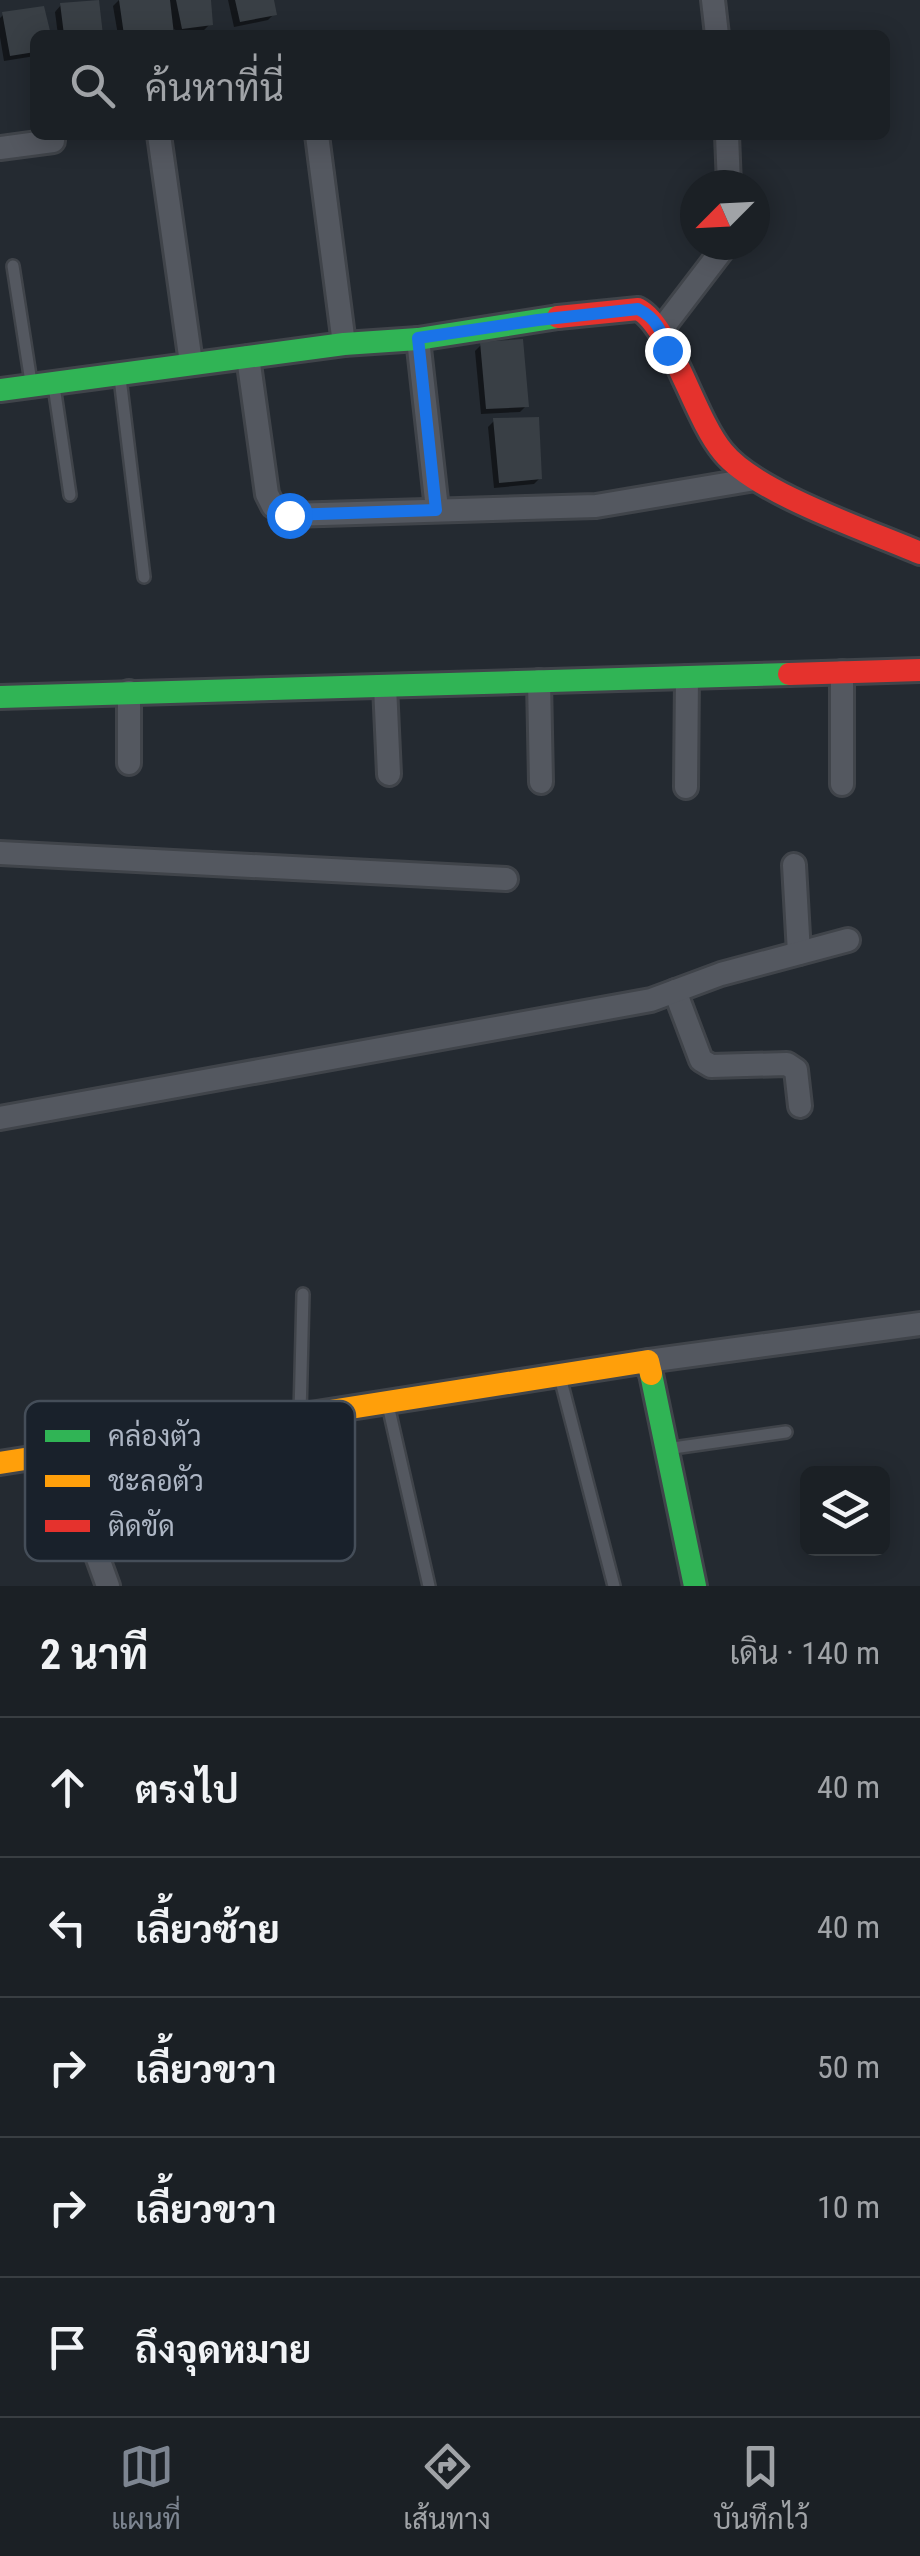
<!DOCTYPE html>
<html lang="th">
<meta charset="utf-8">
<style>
:root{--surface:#1b2025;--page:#282d32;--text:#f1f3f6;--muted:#a0a3a7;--line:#393e42;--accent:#7d8591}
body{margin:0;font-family:"Roboto Condensed",Sarabun,sans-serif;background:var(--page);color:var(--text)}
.controls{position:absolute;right:30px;bottom:30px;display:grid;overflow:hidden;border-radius:15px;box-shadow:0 5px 25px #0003}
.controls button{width:90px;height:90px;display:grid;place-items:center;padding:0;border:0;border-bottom:2px solid var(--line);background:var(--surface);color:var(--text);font:50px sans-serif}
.compass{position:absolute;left:680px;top:170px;width:90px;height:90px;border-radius:50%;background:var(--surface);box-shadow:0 5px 25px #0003;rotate:246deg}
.stop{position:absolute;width:30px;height:30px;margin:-22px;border:8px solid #1a73e8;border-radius:50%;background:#fff}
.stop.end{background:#1a73e8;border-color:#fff;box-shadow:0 2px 10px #0008}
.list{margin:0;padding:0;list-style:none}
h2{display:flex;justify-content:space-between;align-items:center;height:130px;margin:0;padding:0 40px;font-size:42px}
h2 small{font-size:32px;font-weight:400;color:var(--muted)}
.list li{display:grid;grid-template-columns:65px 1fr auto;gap:30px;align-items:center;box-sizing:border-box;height:140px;padding:0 40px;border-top:2px solid var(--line)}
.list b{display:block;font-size:38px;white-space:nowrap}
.list em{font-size:32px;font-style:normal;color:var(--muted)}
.icon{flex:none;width:55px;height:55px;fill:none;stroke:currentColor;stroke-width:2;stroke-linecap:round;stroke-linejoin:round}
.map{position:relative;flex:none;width:920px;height:1586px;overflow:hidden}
.search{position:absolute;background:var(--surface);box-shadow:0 5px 25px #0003;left:30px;right:30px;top:30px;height:110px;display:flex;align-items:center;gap:25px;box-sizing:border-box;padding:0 35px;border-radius:15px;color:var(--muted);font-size:38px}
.sheet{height:830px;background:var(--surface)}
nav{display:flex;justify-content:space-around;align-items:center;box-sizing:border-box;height:140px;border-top:2px solid var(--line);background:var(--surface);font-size:28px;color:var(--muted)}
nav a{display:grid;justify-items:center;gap:5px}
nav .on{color:var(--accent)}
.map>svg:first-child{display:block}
</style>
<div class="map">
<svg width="920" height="1586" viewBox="0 0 920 1586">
<rect width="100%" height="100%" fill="#242a31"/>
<!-- shadow -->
<g fill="#0007">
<path d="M119,0H208L210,24L204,30L176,33L175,29L169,35H118L113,6Z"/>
<path d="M228,0H272L274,14L268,20L234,27Z"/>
<path d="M61,5L100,35H58L55,12Z"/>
<path d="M3,15L48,35H35V56L4,61L0,37V18Z"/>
<path d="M481,345L526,406L520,412L481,414L475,351Z"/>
<path d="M494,421L540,478L534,484L494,488L488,427Z"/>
</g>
<!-- building -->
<g fill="#393f45">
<path d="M99,0L103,35H64L60,3Z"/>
<path d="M119,0H170L174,34L124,35Z"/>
<path d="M176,0H211L213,25L182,29Z"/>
<path d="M235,0H274L277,15L240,22Z"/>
<path d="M44,6L51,35H35V52L10,56L2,12Z"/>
<path d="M523,339L529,407L486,409L480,342Z"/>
<path d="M539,417L542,479L499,483L493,418Z"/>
</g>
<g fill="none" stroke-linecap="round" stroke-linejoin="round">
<defs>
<g id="lane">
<path d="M13,266L31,382"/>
<path d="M120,378L144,577"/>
<path d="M54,386L70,495"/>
<path d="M560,1377L614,1586"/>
<path d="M388,1405L429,1586"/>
<path d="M300,1414L303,1294"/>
<path d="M313,1417L320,1536"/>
<path d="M666,1449L786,1432"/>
</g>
<g id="street">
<path d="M713,0L717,35"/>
<path d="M159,135L191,363"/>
<path d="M317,135L344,344"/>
<path d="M727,135L729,185"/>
<path d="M0,148L53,141"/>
<path d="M661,330L726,245"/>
<path d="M418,339L437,509"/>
<path d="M248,357L267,494L273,506L289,515L596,506L755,479"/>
<path d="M539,681L541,782"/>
<path d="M385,686L389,774"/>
<path d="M129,763V692"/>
<path d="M842,784V672"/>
<path d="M686,787L687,677"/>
<path d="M0,853L506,879"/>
<path d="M794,865L799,953"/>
<path d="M675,991L701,1060L711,1066L787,1064L796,1070L800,1106"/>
<path d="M0,1118L651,1000L721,974L848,940"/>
<path d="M648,1361L920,1324"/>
<path d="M60,1454L108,1586"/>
</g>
<g id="fast">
<path d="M0,390L344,344L418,339L558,317"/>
<path d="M0,697L789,674"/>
<path d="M651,1374L695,1586"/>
</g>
<path id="slow" d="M0,1463L648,1361L651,1374"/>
<g id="jam">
<path d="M558,317L638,309C670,325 694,418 723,452C756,493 869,531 920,553"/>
<path d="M789,674L920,670"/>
</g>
</defs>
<!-- lane casing -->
<use href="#lane" stroke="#40444a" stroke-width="16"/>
<!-- street casing -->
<use href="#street" stroke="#40444a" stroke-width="28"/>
<!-- fast casing -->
<use href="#fast" stroke="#40444a" stroke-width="28"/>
<!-- slow casing -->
<use href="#slow" stroke="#40444a" stroke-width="28"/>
<!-- jam casing -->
<use href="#jam" stroke="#40444a" stroke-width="28"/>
<!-- lane -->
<use href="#lane" stroke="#545860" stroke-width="11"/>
<!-- street -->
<use href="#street" stroke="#545860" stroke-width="22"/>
<!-- fast -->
<use href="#fast" stroke="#30b455" stroke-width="22"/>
<!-- slow -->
<use href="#slow" stroke="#ff9f0a" stroke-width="22"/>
<!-- jam -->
<use href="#jam" stroke="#e5322d" stroke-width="22"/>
</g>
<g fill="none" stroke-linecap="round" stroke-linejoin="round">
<!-- route -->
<path stroke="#1a73e8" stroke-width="12" d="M289,515L436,510L418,338L538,320L638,309C656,318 662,331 667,350"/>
</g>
<!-- legend -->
<rect x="25" y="1401" width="330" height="160" rx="15" fill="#19212b" stroke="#454e59" stroke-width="2.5"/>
<rect x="45" y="1430" width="45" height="12" fill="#30b455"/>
<rect x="45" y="1475" width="45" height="12" fill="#ff9f0a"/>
<rect x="45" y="1520" width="45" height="12" fill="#e5322d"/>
<g font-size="28" fill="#adb6c4">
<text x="108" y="1446">คล่องตัว</text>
<text x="108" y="1491">ชะลอตัว</text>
<text x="108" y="1536">ติดขัด</text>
</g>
</svg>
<div class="controls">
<button><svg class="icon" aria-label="layers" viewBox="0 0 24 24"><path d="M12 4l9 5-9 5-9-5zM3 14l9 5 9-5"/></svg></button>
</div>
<svg class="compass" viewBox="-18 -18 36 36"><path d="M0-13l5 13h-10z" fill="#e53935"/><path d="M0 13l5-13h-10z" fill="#a0a3a7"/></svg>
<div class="stop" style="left:289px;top:515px"></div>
<div class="stop end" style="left:667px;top:350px"></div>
<div class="search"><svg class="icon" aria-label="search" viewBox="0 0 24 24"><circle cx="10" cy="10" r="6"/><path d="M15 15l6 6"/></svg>ค้นหาที่นี่</div>
</div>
<section class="sheet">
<h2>2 นาที<small>เดิน · 140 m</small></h2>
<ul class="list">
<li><svg class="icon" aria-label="ahead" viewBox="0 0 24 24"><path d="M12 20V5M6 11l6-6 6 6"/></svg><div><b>ตรงไป</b></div><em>40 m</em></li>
<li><svg class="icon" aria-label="left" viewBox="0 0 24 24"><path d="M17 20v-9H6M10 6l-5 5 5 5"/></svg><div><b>เลี้ยวซ้าย</b></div><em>40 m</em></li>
<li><svg class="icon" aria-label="right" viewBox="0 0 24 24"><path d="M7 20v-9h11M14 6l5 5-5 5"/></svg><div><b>เลี้ยวขวา</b></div><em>50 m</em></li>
<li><svg class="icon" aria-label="right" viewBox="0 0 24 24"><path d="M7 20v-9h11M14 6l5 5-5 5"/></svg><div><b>เลี้ยวขวา</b></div><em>10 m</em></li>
<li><svg class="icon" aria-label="arrive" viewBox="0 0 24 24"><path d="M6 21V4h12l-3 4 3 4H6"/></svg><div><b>ถึงจุดหมาย</b></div></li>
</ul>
</section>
<nav>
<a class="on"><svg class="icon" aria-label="map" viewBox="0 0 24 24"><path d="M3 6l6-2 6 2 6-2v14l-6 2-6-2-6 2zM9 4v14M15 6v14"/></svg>แผนที่</a>
<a><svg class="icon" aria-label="directions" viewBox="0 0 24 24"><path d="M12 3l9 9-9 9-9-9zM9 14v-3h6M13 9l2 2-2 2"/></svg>เส้นทาง</a>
<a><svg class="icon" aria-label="saved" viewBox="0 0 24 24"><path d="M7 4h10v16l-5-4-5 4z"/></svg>บันทึกไว้</a>
</nav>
